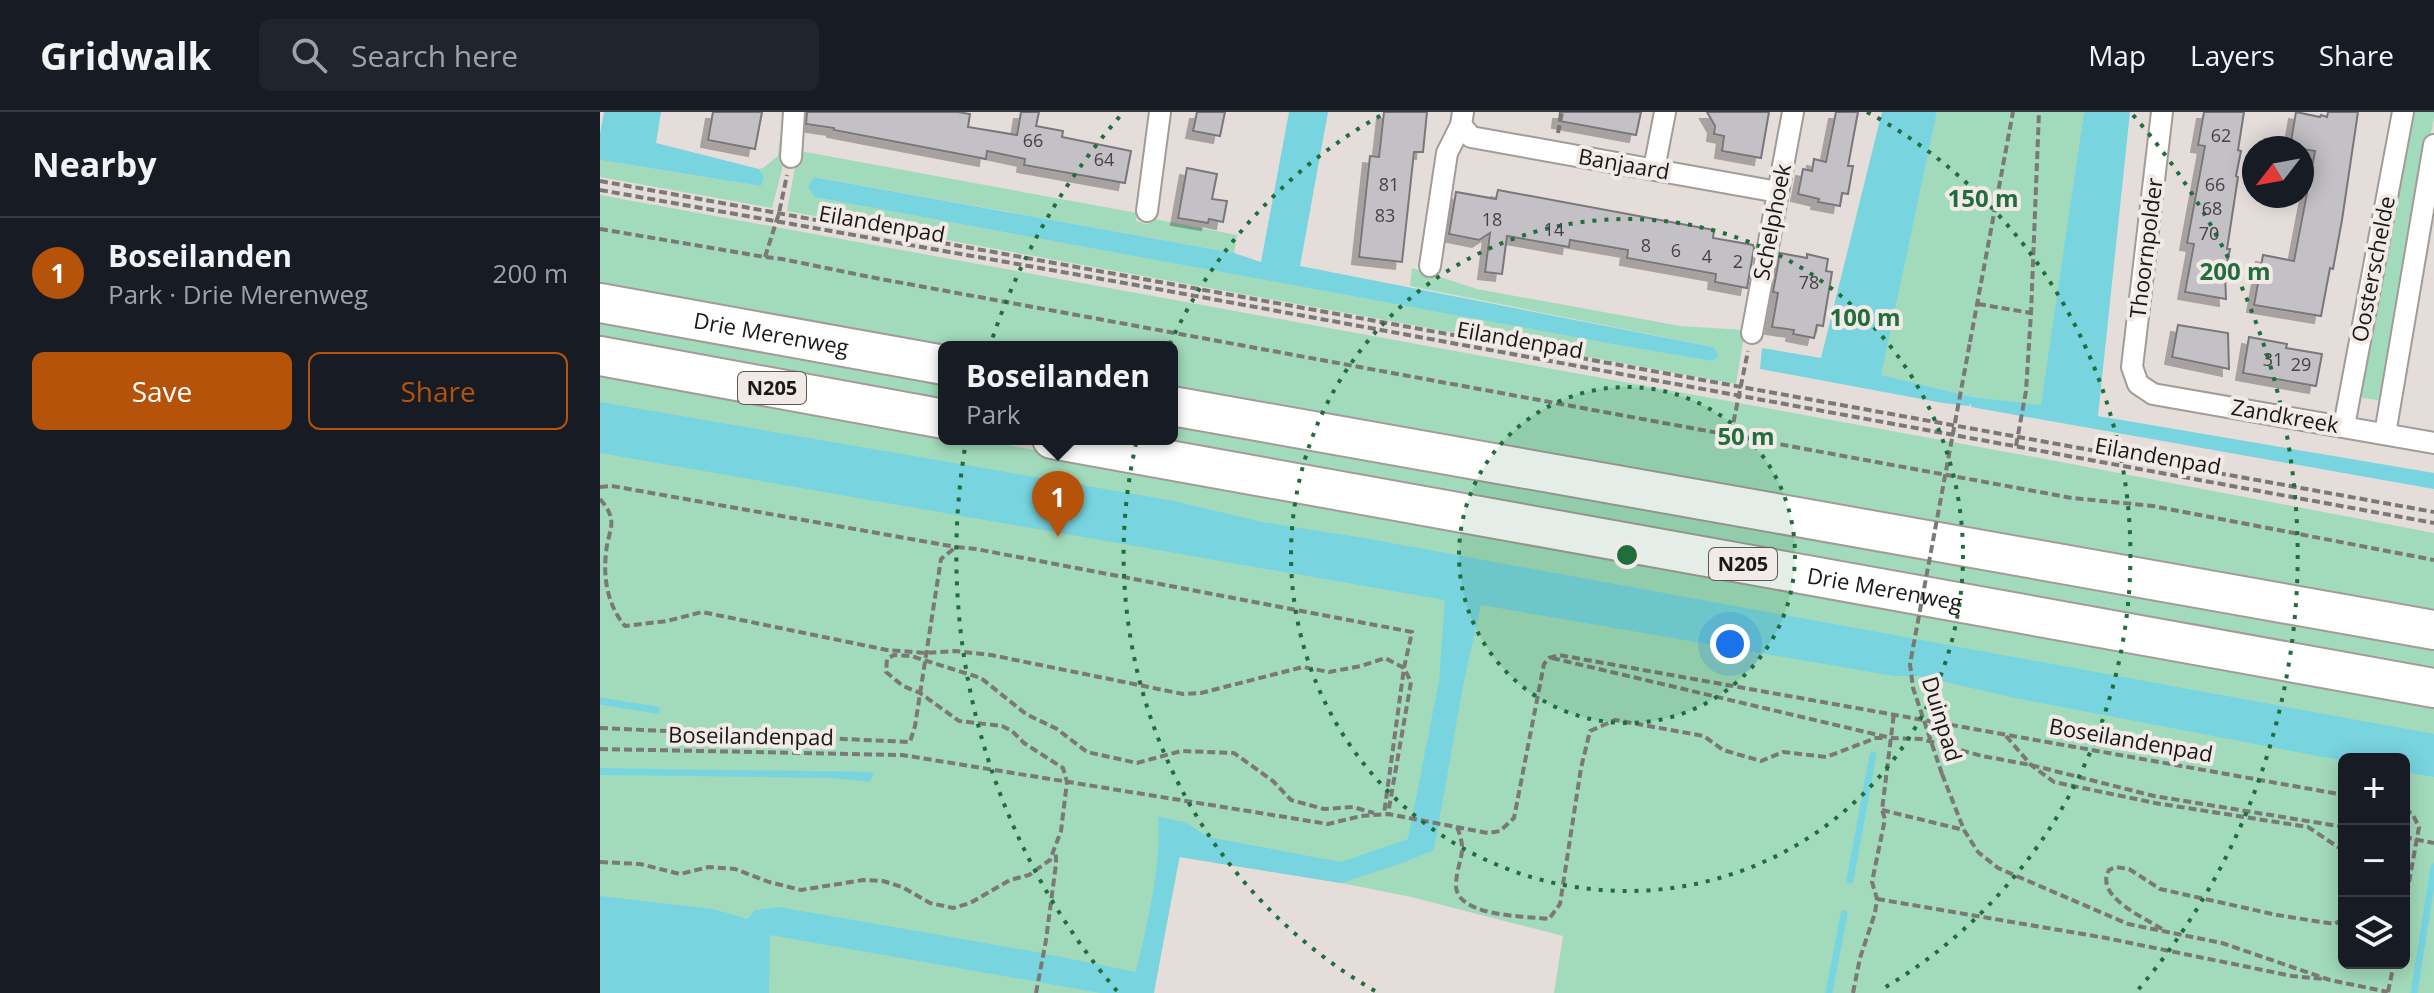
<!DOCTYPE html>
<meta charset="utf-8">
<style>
:root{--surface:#171b24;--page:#20242c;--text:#f1f3f6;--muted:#9ea1a6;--line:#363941;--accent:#b45309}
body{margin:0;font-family:"Open Sans",sans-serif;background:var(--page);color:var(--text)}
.controls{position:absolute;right:24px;bottom:24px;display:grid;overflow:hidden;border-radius:12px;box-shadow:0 4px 20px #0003}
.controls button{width:72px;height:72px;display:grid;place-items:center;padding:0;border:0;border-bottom:2px solid var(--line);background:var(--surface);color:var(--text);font:40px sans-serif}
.compass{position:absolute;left:1642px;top:24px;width:72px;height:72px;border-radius:50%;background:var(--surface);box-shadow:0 4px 20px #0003;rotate:239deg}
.you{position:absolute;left:1130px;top:532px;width:28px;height:28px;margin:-20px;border:6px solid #fff;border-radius:50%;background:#1a73e8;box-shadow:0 0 0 12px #1a73e833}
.badge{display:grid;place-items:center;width:52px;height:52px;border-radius:50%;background:var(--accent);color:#fff;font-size:26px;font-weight:700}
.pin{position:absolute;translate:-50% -66px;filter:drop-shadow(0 2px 4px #0008)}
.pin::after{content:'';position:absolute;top:42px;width:28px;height:24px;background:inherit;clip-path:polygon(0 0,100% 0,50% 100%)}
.popup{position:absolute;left:338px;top:229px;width:240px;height:104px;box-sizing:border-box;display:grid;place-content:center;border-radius:12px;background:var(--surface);filter:drop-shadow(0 2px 6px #0005);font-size:26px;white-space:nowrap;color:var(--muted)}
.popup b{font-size:30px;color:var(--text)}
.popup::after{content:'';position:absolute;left:50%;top:100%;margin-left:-16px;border:16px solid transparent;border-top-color:var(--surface)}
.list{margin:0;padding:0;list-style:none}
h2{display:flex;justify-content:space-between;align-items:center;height:104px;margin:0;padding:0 32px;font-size:34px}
h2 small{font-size:26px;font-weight:400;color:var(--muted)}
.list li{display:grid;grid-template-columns:52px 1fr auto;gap:24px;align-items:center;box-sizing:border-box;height:112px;padding:0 32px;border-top:2px solid var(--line)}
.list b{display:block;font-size:30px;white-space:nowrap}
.list p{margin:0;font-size:26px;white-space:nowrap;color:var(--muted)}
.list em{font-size:26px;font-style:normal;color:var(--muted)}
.actions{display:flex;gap:16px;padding:24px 32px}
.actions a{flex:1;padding:18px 0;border:2px solid var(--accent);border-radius:12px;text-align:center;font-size:28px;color:var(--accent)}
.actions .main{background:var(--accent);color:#fff}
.icon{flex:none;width:44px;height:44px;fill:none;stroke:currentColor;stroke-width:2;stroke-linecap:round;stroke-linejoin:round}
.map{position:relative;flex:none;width:1834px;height:881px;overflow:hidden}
header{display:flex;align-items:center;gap:48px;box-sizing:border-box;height:112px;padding:0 40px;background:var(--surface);border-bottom:2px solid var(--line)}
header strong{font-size:38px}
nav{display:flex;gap:44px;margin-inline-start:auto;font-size:28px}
.search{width:560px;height:72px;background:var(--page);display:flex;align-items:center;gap:20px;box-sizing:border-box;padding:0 28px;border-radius:12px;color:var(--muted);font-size:30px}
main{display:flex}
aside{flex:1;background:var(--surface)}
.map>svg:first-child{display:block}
</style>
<header>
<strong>Gridwalk</strong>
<div class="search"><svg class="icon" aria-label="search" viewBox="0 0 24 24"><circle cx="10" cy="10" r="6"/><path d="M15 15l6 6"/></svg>Search here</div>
<nav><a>Map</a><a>Layers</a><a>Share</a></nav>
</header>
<main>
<aside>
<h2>Nearby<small></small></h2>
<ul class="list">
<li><span class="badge">1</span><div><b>Boseilanden</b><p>Park · Drie Merenweg</p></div><em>200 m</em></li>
</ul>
<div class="actions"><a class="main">Save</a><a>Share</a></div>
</aside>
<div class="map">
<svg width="1834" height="881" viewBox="0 0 1834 881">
<defs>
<filter id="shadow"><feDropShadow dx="-7" dy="7" stdDeviation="0" flood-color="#0004"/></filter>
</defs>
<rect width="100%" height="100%" fill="#e4ddd9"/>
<!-- green -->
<g fill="#a2dbbb" fill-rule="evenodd">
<path d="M1337,0H1484L1442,294L1373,285L1280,263Z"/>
<path d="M1810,0H1834V5L1782,289L1758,285Z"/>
<path d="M181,19L187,21L182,58L172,96L0,65V48L161,74L163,66L159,57L163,56L178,44Z"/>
<path d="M200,39L537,101L536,109L547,112L555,107L637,123L634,141L215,65L208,75L214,85L1112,249L1118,244L1113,235L810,174L812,156L877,177L1080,214L1145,218L1136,272L187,99L197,44Z"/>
<path d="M0,83L1440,346L1834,421V500L572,278V235H344L0,177Z"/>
<path d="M0,203L344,265V296L0,235Z"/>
<path d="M0,258L344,321V327H375L1834,590V881H954L963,824L811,785L741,771L580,745L553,881H0ZM1744,647H1804V851H1744Z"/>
<path d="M572,307L1834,535V560L517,327H572Z"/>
</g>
<!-- water -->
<g fill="#78d4df">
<path d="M4,0H61L56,31L159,57L164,66L161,74L0,48V22Z"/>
<path d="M689,0H728L700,154L1113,235L1119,244L1112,249L1008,231L214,85L208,75L214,65L634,141L661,150Z"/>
<path d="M1282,0H1337L1281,263L1373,285L1441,293L1484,0H1530L1498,304L1834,361V377L1371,295V291L1369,294L1343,291L1160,257L1162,236L1221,246Z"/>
<path d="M0,290L574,389L662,410L764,426L1834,622V665L1804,660V647H1744V649L1415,586L1319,564H1294L881,493L863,574L834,738L802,751L741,771L579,745L554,881H501L170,823L169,881H0V784L113,797L148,807L155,798L179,795L436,840L536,860C547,813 562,752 558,705L585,710L608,725L741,750L808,727L839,569L845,488L0,341Z"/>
<path d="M0,656L274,660L270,670L233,666L0,663Z"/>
</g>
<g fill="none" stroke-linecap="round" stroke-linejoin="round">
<!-- stream -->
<g stroke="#78d4df" stroke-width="7">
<path d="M0,589L56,598"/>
<path d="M1250,768L1273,643"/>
<path d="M1229,881L1244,802"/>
<path d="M1814,881L1834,755"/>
</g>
</g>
<!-- building -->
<g fill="#c3c0c6" stroke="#79767c" stroke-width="2" filter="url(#shadow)">
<path d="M113,0H162L155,37L108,28Z"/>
<path d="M207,0H358L370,2L368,15L417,23L421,0H439L436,14L463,19L462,25L531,39L525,71L424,53L425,47L387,39L386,47L234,18V16L206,12Z"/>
<path d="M597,0H625L620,24L593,19Z"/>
<path d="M784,0H827L823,40H814L802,150L759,145L770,44L779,45Z"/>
<path d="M960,0H1041L1036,23L959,9Z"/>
<path d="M1107,0H1169L1161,46L1122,39L1124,24L1114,22L1115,14Z"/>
<path d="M1236,0H1258L1248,54H1253L1248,82L1242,81L1240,94L1218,90L1219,87L1198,82L1203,57L1212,59L1214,47L1226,50Z"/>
<path d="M1604,0H1644L1638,38L1641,39L1636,64L1638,65L1627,137H1630L1625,161L1626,187L1585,180L1594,132L1587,131L1605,34L1598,33Z"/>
<path d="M1696,0L1720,5L1721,3L1727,5L1728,0H1758L1742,108L1733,157L1730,156L1721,204L1654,193L1663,143L1694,149L1715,39L1690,35Z"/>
<path d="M587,56L617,62L612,87L627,89L623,110L609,107L608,111L578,106Z"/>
<path d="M898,78L1114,118L1113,126L1153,133L1154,136L1147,176L1115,170L1116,162L1027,146L1028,138L970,128L969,135L907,124L902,162L885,160L890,121L879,128L849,122L856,80L896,87Z"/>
<path d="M1180,141L1207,146V142L1228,147L1226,159L1232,160L1223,214L1217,213L1214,226L1193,222L1194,218L1172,215L1178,181L1173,180Z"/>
<path d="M1578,213L1628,221L1629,257L1572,245Z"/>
<path d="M1649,225L1687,232L1686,236L1722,242L1716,274L1643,261Z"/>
</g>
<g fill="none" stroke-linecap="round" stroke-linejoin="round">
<defs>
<g id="street">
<path d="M863,0L861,13L871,25L1178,80"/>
<path d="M1562,0L1532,255L1538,272L1553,282L1834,331"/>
<path d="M191,45L194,0"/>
<path d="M1054,57L1065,0"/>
<path d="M547,99L560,0"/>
<path d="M830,154L847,41L861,13"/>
<path d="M1152,221L1193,0"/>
<path d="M1744,314L1803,0"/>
<path d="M1785,322L1834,33"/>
</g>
<g id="highway">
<path id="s1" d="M0,191L344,253"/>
<path d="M0,244L344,307"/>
<path d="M572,294L1834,518"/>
<path id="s2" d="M452,327L1834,576"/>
</g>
</defs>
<!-- street casing -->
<use href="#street" stroke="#a29b98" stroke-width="24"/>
<!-- highway casing -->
<use href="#highway" stroke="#a29b98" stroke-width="42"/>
<!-- path -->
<g stroke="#7c7876" stroke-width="4" stroke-dasharray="8 4" stroke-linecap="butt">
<path d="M958,21L962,0"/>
<path d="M0,69L1834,400"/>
<path d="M0,78L530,172L1834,411"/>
<path d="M0,117L165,145L182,147L270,165L1472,386L1553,394L1834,448"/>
<path d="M165,145L179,101L187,63"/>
<path d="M1378,192L1431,201"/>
<path d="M1370,230L1413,0"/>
<path d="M1131,322L1148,239"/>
<path d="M1416,334L1426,279L1431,201L1439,0"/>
<path d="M0,375L12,374L356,435"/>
<path d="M0,387C20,410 8,417 6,441C3,467 8,494 25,514L67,509L102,500L287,538L326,541L355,539L391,543L583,582L601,581L703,555L729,560L761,554L785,546L804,556L811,570L788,702"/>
<path d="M952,546L1291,626L1321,627L1382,644L1431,653L1554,684L1744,715"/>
<path d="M0,616L310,630L315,614L341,447L356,435L376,437L812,520L804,556L784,702"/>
<path d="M1406,624L1431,653L1454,670L1555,691L1708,715L1744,739"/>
<path d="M0,637L302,643L728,712L761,704L788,702L888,721L900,719L914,706L944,552L949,546L959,543L1744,683"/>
<path d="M1342,662L1364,718L1378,740L1398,756L1528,812L1622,831L1730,868L1788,880"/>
<path d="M1282,698L1364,718"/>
<path d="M1804,698L1812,701L1819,715L1804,798"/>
<path d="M857,715C868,742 858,745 856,771C853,805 925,804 949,807L960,792L981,656L990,619L1015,608L1104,624L1123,638L1161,649L1183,640L1226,645L1276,626H1283"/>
<path d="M1804,725L1834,731"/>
<path d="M0,750L40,752L80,762L109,755L135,757L169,770L201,778L263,768L283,769L302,775L330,791L353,796L370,791L410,768L429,763L450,748L461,719L467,670L463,656L424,631L412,619L402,614L359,609L320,581L303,574L286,560L287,547L294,543L311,544L381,566L426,602L457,617L487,640L537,651L581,639L634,641L673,669L691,688L724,697L753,695L774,701"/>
<path d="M1277,787L1506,826L1692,864L1723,867"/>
<path d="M1562,817C1543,805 1494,784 1509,758L1516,755L1529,757L1560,777L1677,803L1734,812L1744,807"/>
<path d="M1788,880L1794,851"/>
<path d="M436,881L446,828L456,752V741"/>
<path d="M1253,881L1260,846L1275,801L1277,787L1272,770L1285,707L1282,698L1294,601"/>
</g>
<!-- street -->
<use href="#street" stroke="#fff" stroke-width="20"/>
<!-- highway -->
<use href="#highway" stroke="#fff" stroke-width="38"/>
<!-- path-bridge -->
<path stroke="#7c7876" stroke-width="4" stroke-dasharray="8 4" stroke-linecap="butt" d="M1342,662L1313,576L1310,552L1370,230"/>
</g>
<!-- distance rings -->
<circle cx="1027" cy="443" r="168" fill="#216d3c" fill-opacity=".12"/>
<g fill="none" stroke="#216d3c" stroke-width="4" stroke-dasharray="4 8">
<circle cx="1027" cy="443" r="168"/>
<circle cx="1027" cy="443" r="336"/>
<path d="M775 879A504 504 0 0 1 787 0M1267 0A504 504 0 0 1 1279 879"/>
<path d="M517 879A671 671 0 0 1 521 3M1533 3A671 671 0 0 1 1537 879"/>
</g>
<g text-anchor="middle" stroke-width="8" stroke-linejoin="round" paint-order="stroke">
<!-- number labels -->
<g font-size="18" fill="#454344">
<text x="1621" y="30">62</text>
<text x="433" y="35">66</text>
<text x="504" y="54">64</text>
<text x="789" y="79">81</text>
<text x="1615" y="79">66</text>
<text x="1612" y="103">68</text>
<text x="785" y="110">83</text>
<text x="892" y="114">18</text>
<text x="954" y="124">14</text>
<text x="1609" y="128">70</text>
<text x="1046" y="140">8</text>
<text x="1076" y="145">6</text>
<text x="1107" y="151">4</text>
<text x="1138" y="156">2</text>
<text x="1209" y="177">78</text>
<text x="1673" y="254">31</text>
<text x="1701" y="259">29</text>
</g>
<!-- shield labels -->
<g fill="#f1eae7" stroke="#5b5856" stroke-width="2">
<rect x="138" y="260" width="68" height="32" rx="6"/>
<rect x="1109" y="436" width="68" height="32" rx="6"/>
</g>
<g font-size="20" font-weight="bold" fill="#1b1918">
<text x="172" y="283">N205</text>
<text x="1143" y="459">N205</text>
</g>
<!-- street labels -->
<g font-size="22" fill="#1b1918" stroke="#f1eae7">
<text transform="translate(1024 52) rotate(10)" y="8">Banjaard</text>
<text transform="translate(1172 110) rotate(-79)" y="8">Schelphoek</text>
<text transform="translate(282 112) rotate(10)" y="8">Eilandenpad</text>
<text transform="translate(1546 136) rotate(-83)" y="8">Thoornpolder</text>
<text transform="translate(1773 157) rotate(-79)" y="8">Oosterschelde</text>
<text dy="8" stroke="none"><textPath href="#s1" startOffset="174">Drie Merenweg</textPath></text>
<text transform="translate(920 228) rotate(10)" y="8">Eilandenpad</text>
<text transform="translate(1685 304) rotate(10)" y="8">Zandkreek</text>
<text transform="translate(1558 344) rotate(10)" y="8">Eilandenpad</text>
<text dy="8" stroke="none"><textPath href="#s2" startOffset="846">Drie Merenweg</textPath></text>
<text transform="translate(1342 607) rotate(73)" y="8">Duinpad</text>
<text transform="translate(151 624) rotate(1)" y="8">Boseilandenpad</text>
<text transform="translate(1531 628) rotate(10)" y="8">Boseilandenpad</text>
</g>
</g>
<circle cx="1027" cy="443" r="12" fill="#216d3c" stroke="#f1eae7" stroke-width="4"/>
<g font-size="24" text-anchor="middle" font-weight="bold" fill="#216d3c" stroke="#f1eae7" stroke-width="8" stroke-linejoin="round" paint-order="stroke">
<text x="1383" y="95">150 m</text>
<text x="1635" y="168">200 m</text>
<text x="1265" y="214">100 m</text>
<text x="1146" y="333">50 m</text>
</g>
</svg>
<div class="controls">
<button>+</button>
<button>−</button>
<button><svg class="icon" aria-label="layers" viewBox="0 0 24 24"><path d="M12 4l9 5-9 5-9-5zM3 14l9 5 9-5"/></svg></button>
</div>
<svg class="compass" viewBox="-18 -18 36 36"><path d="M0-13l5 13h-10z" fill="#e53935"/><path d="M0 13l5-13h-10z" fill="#9ea1a6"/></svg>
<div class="you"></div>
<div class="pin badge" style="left:458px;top:425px">1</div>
<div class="popup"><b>Boseilanden</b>Park</div>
</div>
</main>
